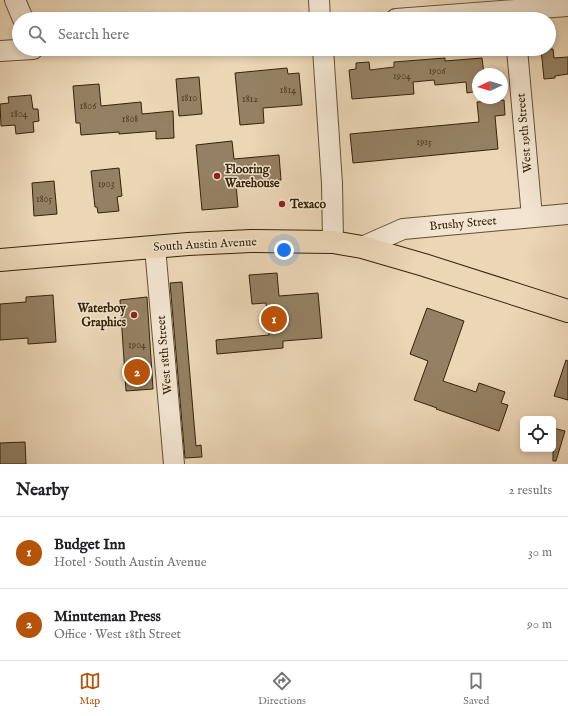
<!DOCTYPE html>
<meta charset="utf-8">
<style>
:root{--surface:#fff;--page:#f6f6f6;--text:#202124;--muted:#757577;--line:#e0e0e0;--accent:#b45309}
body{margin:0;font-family:"IM FELL English",serif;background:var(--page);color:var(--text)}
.controls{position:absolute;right:12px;bottom:12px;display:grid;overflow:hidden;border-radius:6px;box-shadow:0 2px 6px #0003}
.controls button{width:36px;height:36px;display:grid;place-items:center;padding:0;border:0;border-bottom:1px solid var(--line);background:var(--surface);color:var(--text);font:20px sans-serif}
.compass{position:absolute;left:472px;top:68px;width:36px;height:36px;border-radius:50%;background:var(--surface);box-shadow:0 2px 6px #0003;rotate:266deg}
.you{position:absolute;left:284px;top:250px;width:14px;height:14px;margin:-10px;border:3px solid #fff;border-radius:50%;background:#1a73e8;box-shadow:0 0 0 6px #1a73e833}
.badge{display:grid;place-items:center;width:26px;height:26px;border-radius:50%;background:var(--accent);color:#fff;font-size:13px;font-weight:700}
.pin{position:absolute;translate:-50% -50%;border:2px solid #fff;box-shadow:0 1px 4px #0006}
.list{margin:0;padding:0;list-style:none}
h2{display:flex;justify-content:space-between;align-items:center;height:52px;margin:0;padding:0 16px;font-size:17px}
h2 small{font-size:13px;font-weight:400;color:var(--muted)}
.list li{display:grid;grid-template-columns:26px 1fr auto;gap:12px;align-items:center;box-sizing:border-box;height:72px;padding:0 16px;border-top:1px solid var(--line)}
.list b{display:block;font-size:15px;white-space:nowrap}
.list p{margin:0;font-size:13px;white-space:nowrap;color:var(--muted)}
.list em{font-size:13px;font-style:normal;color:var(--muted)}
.icon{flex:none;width:22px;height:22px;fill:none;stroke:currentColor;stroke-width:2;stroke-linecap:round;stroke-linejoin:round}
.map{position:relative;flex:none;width:568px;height:464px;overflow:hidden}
.search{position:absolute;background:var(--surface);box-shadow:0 2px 6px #0003;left:12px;right:12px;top:12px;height:44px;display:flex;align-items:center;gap:10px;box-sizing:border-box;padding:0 14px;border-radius:22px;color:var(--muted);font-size:15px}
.sheet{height:196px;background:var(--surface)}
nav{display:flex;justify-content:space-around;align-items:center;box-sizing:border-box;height:56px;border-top:1px solid var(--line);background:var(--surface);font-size:11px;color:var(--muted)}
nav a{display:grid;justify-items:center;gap:2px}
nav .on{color:var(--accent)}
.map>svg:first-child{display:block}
</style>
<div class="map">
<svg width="568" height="464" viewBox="0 0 568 464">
<rect width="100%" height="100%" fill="#ebd6b6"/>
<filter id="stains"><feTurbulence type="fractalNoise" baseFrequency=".005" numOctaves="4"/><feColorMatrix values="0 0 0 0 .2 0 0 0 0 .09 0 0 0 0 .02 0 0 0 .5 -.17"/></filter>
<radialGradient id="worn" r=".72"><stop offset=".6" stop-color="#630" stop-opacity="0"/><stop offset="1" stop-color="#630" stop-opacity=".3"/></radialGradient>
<!-- building -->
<g fill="#948062" stroke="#362308">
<path d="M541,49H553L554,58L568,57V74L555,76V78L544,79Z"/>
<path d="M445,58V61L482,58L484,74H478V91L467,93L466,82L435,85L434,80L413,82L414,94L352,99L349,70L356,69V63L369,62L370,70L394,67V62Z"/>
<path d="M287,68L288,74L299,73L302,105L263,108L264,123L240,125L235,73Z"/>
<path d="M199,77L202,114L179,116L176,79Z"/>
<path d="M99,84L101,106L141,102L142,114L173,111L174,138L156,139V131L119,134V132L81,135L80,123H76L73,86Z"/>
<path d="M31,95L33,109H38L39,121L33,122L34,132L16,134L15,125L1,126L0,104L9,103L8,97Z"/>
<path d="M504,100L505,115L495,116L498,149L353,163L350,134L479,122L477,102Z"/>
<path d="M232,141L234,159L279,155L281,180L236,184L238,207L202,210L196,145Z"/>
<path d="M119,168L122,196L117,197L119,211L98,213L97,207H95L91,171Z"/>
<path d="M54,181L57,214L34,216L32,183Z"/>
<path d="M277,273L279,296L318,293L322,338L283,341V348L217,354L216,340L269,335L266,303L252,304L249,275Z"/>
<path d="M182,282L196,446L201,445L202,457L185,458L170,283Z"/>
<path d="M53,295L56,342L28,344V338L0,340V304L26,302V297Z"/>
<path d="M147,297L153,389L126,391L120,300Z"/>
<path d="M427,308L464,321L443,381L476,392L479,383L505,392L501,403L508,405L499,431L436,409L437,408L414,400L428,361L410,354Z"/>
<path d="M566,360L568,361V400L554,396Z"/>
<path d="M553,428L565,431L556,461H553Z"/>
<path d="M25,442L26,464H0V443Z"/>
</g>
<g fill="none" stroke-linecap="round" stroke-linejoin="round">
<defs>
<g id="minor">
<path d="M15,0L23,19"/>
<path d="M319,0L320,19"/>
<path d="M396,19L568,6"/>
<path d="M323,49L332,184L333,242"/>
<path d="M517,49L532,217"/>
<path d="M0,51L33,49"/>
<path d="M155,247L174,464"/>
<path d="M362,247L403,229L568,214"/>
</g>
<path id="major" d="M0,260L188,244L251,241L333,242L362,247L424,265L568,311"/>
</defs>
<!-- minor casing -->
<use href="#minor" stroke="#635034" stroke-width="22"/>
<!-- major casing -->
<use href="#major" stroke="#362308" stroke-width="24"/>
<!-- minor -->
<use href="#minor" stroke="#f2e4d0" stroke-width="20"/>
<!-- major -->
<use href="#major" stroke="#ebd6b6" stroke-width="22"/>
</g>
<!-- markers -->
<g fill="#8f2418" stroke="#f2e4d0" stroke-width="1.5">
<circle cx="217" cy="176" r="4"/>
<circle cx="282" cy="204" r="4"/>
<circle cx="134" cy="315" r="4"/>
</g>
<g text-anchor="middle" stroke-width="3" stroke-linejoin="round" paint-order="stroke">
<!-- number labels -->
<g font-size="10" fill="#4e3a1e">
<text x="437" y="74">1906</text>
<text x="402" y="79">1904</text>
<text x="288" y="93">1814</text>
<text x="189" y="101">1810</text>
<text x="250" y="102">1812</text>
<text x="88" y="109">1806</text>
<text x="19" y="117">1804</text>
<text x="130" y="122">1808</text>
<text x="424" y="145">1915</text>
<text x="106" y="187">1903</text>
<text x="44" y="202">1805</text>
<text x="137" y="348">1904</text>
</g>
<!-- street labels -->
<g font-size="12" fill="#362308" stroke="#f2e4d0">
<text transform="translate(524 133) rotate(-95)" y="4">West 19th Street</text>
<text transform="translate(463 223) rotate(-5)" y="4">Brushy Street</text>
<text transform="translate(205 244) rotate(-3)" y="4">South Austin Avenue</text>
<text transform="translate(164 355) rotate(-95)" y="4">West 18th Street</text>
</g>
<!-- poi labels -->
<g font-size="12" font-weight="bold" fill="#362308" stroke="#f2e4d0" text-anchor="start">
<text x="225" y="173">Flooring<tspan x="225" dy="14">Warehouse</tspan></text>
<text x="290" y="208">Texaco</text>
<text x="126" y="312" text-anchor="end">Waterboy<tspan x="126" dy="14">Graphics</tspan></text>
</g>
</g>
<rect width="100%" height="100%" filter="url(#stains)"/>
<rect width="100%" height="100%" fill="url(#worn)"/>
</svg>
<div class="controls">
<button><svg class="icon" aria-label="locate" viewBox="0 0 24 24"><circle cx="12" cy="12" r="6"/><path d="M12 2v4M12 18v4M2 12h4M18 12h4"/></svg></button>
</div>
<svg class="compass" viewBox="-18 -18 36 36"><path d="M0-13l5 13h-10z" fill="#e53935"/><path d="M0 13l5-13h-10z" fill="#757577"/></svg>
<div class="you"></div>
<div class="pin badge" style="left:274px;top:319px">1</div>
<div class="pin badge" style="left:137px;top:372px">2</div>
<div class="search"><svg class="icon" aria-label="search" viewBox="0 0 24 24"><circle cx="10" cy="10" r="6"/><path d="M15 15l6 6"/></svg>Search here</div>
</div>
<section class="sheet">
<h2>Nearby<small>2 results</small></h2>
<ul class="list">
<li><span class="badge">1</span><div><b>Budget Inn</b><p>Hotel · South Austin Avenue</p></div><em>30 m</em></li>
<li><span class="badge">2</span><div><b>Minuteman Press</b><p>Office · West 18th Street</p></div><em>90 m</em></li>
</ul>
</section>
<nav>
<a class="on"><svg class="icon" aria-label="map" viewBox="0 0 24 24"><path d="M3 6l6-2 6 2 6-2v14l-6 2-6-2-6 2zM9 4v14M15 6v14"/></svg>Map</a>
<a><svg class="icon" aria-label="directions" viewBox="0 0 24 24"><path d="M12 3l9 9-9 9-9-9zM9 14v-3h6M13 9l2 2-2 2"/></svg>Directions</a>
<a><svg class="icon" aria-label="saved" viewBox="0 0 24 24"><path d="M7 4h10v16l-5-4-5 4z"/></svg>Saved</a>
</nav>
